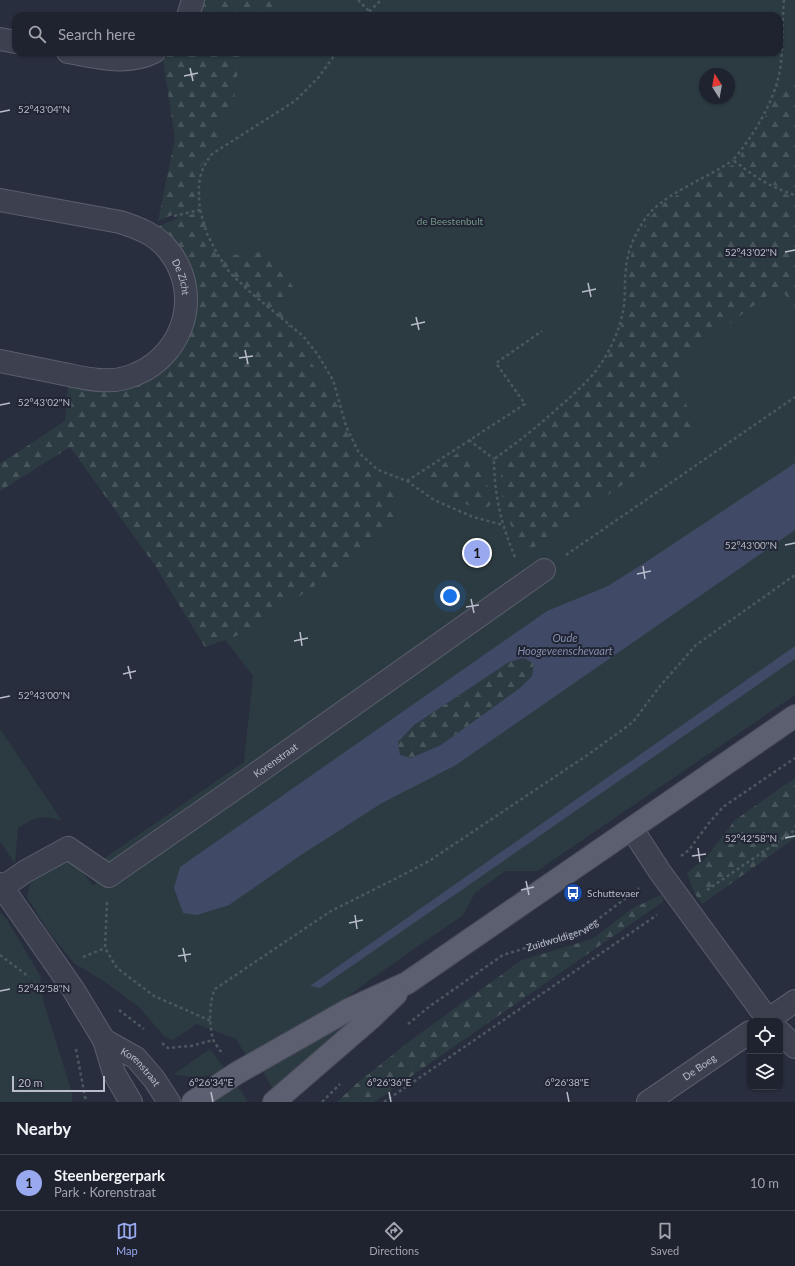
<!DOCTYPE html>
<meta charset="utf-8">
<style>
:root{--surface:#1f222f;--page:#2c2f3b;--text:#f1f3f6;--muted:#a1a4aa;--line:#3c3f4b;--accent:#99a9ef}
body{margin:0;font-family:Lato,sans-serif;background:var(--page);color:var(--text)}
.controls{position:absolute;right:12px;bottom:12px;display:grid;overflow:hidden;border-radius:8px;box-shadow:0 1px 3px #0004}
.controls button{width:36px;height:36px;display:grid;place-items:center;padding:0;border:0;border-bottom:1px solid var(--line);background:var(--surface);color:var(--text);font:20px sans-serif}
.compass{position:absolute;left:699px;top:68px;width:36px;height:36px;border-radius:50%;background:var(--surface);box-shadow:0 1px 3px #0004;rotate:349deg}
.scale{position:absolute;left:12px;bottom:10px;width:93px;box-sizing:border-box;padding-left:4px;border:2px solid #b9bcca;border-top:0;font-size:11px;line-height:14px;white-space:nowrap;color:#b9bcca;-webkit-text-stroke:3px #212534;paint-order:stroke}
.you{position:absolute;left:450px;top:596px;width:14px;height:14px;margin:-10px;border:3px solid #fff;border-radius:50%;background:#1a73e8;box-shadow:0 0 0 6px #1a73e833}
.badge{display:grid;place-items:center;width:26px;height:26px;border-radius:50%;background:var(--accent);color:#111;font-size:13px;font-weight:700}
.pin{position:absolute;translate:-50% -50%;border:2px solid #fff;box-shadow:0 1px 4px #0006}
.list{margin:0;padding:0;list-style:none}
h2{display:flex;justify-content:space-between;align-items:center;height:52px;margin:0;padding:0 16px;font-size:17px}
h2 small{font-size:13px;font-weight:400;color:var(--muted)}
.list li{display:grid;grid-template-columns:26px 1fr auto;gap:12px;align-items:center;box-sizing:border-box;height:56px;padding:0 16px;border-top:1px solid var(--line)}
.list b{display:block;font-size:15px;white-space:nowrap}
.list p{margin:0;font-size:13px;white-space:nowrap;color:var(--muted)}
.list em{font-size:13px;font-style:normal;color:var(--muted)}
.icon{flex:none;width:22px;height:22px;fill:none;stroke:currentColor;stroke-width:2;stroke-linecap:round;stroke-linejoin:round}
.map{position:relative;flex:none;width:795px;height:1102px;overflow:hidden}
.search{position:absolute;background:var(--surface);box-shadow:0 1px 3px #0004;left:12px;right:12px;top:12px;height:44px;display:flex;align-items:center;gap:10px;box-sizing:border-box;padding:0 14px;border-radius:12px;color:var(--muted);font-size:15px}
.sheet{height:108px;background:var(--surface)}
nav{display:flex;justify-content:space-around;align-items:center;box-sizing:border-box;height:56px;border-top:1px solid var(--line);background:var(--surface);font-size:11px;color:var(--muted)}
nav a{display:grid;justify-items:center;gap:2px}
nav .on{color:var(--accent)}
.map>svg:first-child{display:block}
</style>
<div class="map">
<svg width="795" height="1102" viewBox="0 0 795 1102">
<defs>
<pattern id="forest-firs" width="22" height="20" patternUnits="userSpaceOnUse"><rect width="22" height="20" fill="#2c3b41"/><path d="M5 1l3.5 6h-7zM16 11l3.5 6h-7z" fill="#48555b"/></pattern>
</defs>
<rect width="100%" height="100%" fill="#292e3f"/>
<!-- green -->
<g fill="#2c3b41" fill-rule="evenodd">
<path d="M223,0H795V695L537,871H505L475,893L463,915L371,979L325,1014L247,1057L236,1039L197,1024L173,1040L165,1037L139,1007L105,982L74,963L49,932L27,897L30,884L45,870L56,861L74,860L92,885H95L102,860L244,762L253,676L64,430L174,385L181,225L167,196L215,52H779V16H221ZM705,74H729V98H705Z"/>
<path d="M0,729L62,821C42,814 35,817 18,828L15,863L0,842Z"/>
<path d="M0,913L6,918L42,979L40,980L43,1000L72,1093V1102H0Z"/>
<path d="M348,1023L352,1028L273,1089L262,1070Z"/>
<path d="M210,1049L225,1069C205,1079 196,1078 174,1074Z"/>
<path d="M236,1084L248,1102H208Z"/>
</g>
<!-- forest -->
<g fill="url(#forest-firs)">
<path d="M203,0H277L265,16H199Z"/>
<path d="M172,52H244L239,60L234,101L219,122V145C195,165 195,178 197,208L182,211L158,221L175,139L163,59Z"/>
<path d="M779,81L795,82V192L771,184L741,163L740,159L741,154L767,114Z"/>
<path d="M732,165L737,166C755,179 773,191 795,197V307L779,287L677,362L693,435L526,553C507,519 498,505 502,465L549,419L585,387L597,374L610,353L618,335L625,312L628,295V270L633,247L648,219L665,202Z"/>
<path d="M202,212C205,228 214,242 223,256L261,252L279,263L297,294L279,309L339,408L353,443L372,464L396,495L397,517L393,526L380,541L247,632L205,647L154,564L70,447L0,491V464L65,421L68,386L106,390L190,333L157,227L183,216Z"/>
<path d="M460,451L479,464L486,480L491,504L483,512L431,488L425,478Z"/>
<path d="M524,658L534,663L532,676L520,688L441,745L411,758L400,755L397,742L414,725L509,662Z"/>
<path d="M795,778V838L702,904L695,894L687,873L705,859L735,820Z"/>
<path d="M661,895L664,901L374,1102H337L356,1084L415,1037L522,960L592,939L633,908Z"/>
</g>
<!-- water -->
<g fill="#404966" fill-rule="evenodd">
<path d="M795,463V530L456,765L382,803L301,855L229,905L197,915L183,913L174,888L180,867L547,611L608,586L649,560ZM524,658L534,664L532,676L520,688L441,745L411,758L400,755L398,742L414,725L509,662Z"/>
<path d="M795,646V659L320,988L310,986Z"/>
</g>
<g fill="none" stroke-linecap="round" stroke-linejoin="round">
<defs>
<g id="minor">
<path d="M188,16L193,0"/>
<path d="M0,39L16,42"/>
<path d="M68,52C97,57 126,66 154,52"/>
<path id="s2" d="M0,200L120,222C139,228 157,235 169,251C205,297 181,363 125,378C104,384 81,377 59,373C40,369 20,365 0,361"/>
<path d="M632,829L660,872L769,1021"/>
<path d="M0,884L73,989L104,1040L114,1073L131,1102"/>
<path id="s3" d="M0,889L26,871L68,848L109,876L250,778L544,570"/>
<path d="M766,1021L795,1001"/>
<path d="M780,1032L795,1047"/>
<path id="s4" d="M104,1040L136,1058L154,1079L169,1102"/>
<path id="s5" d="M648,1102L750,1032"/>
</g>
<g id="major">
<path d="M193,1102L237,1073L348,1010L407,983L795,716"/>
<path d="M274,1102L370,1019L396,994"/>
</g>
</defs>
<!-- minor casing -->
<use href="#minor" stroke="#5a5e6d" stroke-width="24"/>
<!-- major casing -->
<use href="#major" stroke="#464958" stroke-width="24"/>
<!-- path -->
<g stroke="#4b585f" stroke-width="2.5" stroke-dasharray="3 3" stroke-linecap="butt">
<path d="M358,0L369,11"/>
<path d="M784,0C782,20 783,41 781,62C778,96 755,134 733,160C752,175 771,188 795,195"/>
<path d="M365,16L381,0"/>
<path d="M200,210L207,234L218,255L230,273L249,291L303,336L318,355L333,380L346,426L359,453L378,470L407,481L434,500L473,517L503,525"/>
<path d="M174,216L200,210C198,187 197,173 212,154L295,101L318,78L337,52"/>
<path d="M469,440L494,459"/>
<path d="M407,481L525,404L496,363L542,331"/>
<path d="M566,555L795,397"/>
<path d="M515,557C501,524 494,494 494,459C517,443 538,426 558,408C567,400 575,393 583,385C603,366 618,338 623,311C626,297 624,283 626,269C627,251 635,234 645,219C663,193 707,179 733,160"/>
<path d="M681,856L689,850L709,823L723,807L795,758"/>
<path d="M707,890L795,830"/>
<path d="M107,902L105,948L117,968L154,996L211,1021"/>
<path d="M0,955L29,977"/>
<path d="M83,957L105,948"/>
<path d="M119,1010L144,1029"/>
<path id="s1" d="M408,1024L430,1006L503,955L584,930L639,888"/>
<path d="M162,1043L168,1048L191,1046L213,1040"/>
<path d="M76,1049L86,1102"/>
<path d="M221,1052C219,1048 214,1043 213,1039C209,1026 209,1001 215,989L331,911L395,879L429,861L589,754L633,722L660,686L696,645L795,575"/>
<path d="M322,1102L340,1084"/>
<path d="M384,1102L657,915"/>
</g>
<!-- minor -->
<use href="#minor" stroke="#3d404f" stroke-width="22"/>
<!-- major -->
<use href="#major" stroke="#5b5f6f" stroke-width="22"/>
</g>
<!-- ticks -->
<path fill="none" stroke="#b9bcca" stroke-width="1.5" d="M190,68L193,81M184,76L198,73M0,112L10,110M785,252L795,250M588,283L591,297M582,292L596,289M416,317L419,330M411,325L425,322M245,350L248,364M239,358L253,356M0,405L10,403M785,545L795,543M643,566L645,579M637,574L651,571M471,599L474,613M466,607L479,605M300,632L302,646M294,641L308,638M128,666L131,679M123,674L136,671M0,698L10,696M785,838L795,836M698,848L700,862M692,856L706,854M526,881L529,895M521,890L534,887M355,915L357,929M349,923L363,920M183,948L186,962M178,956L191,954M0,991L10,989M211,1092L213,1102M389,1092L391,1102M567,1092L569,1102"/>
<!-- icons -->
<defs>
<symbol id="bus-disc" viewBox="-11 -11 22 22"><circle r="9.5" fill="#1a4fb4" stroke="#212534"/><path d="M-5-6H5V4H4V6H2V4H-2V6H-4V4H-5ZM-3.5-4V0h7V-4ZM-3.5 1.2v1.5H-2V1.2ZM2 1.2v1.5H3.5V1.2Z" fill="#fff"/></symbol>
</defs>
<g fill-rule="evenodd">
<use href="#bus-disc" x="562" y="882" width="22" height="22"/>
</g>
<g text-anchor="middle" stroke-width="4" stroke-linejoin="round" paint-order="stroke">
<!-- park labels -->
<g font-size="10" fill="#739883" stroke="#212534">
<text x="450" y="225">de Beestenbult</text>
</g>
<!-- street labels -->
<g font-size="10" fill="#b9bcca" stroke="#212534">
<text dy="4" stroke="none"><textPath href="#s2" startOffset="209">De Zicht</textPath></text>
<text dy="4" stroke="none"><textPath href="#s3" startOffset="332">Korenstraat</textPath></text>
<text dy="4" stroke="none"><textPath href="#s1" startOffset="180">Zuidwoldigerweg</textPath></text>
<text dy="4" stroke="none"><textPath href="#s5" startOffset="62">De Boeg</textPath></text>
<text dy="4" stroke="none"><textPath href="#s4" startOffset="46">Korenstraat</textPath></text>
</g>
<!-- poi labels -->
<g font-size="10" fill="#b9bcca" stroke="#212534" text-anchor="start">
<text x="587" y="897">Schuttevaer</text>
</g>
<!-- water labels -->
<g font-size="11" font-style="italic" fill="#848eae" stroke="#212534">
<text x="565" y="642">Oude<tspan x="565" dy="13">Hoogeveenschevaart</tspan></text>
</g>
</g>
<g font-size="10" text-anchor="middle" fill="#b9bcca" stroke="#212534" stroke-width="4" stroke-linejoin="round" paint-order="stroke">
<text x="44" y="113">52°43'04"N</text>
<text x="751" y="256">52°43'02"N</text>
<text x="44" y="406">52°43'02"N</text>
<text x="751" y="549">52°43'00"N</text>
<text x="44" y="699">52°43'00"N</text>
<text x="751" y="842">52°42'58"N</text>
<text x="44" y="992">52°42'58"N</text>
<text x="211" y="1086">6°26'34"E</text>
<text x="389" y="1086">6°26'36"E</text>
<text x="567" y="1086">6°26'38"E</text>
</g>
</svg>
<div class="controls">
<button><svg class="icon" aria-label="locate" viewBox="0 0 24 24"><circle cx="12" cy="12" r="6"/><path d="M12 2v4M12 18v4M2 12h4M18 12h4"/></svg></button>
<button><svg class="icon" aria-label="layers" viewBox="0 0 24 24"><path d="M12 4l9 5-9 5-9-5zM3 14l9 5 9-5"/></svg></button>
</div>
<svg class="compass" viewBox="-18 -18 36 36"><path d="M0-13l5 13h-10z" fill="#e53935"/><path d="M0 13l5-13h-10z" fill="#a1a4aa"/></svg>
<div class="scale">20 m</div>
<div class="you"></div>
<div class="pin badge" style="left:477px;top:553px">1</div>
<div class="search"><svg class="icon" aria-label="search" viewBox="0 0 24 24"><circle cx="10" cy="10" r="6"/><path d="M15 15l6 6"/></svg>Search here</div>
</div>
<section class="sheet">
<h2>Nearby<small></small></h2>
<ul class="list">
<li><span class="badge">1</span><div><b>Steenbergerpark</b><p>Park · Korenstraat</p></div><em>10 m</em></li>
</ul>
</section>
<nav>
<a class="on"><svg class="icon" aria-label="map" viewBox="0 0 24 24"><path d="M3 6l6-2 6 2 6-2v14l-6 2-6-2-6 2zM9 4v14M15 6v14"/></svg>Map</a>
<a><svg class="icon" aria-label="directions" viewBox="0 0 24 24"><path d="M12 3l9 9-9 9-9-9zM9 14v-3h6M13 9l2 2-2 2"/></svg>Directions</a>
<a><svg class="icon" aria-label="saved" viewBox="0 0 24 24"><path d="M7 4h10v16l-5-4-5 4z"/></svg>Saved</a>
</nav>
